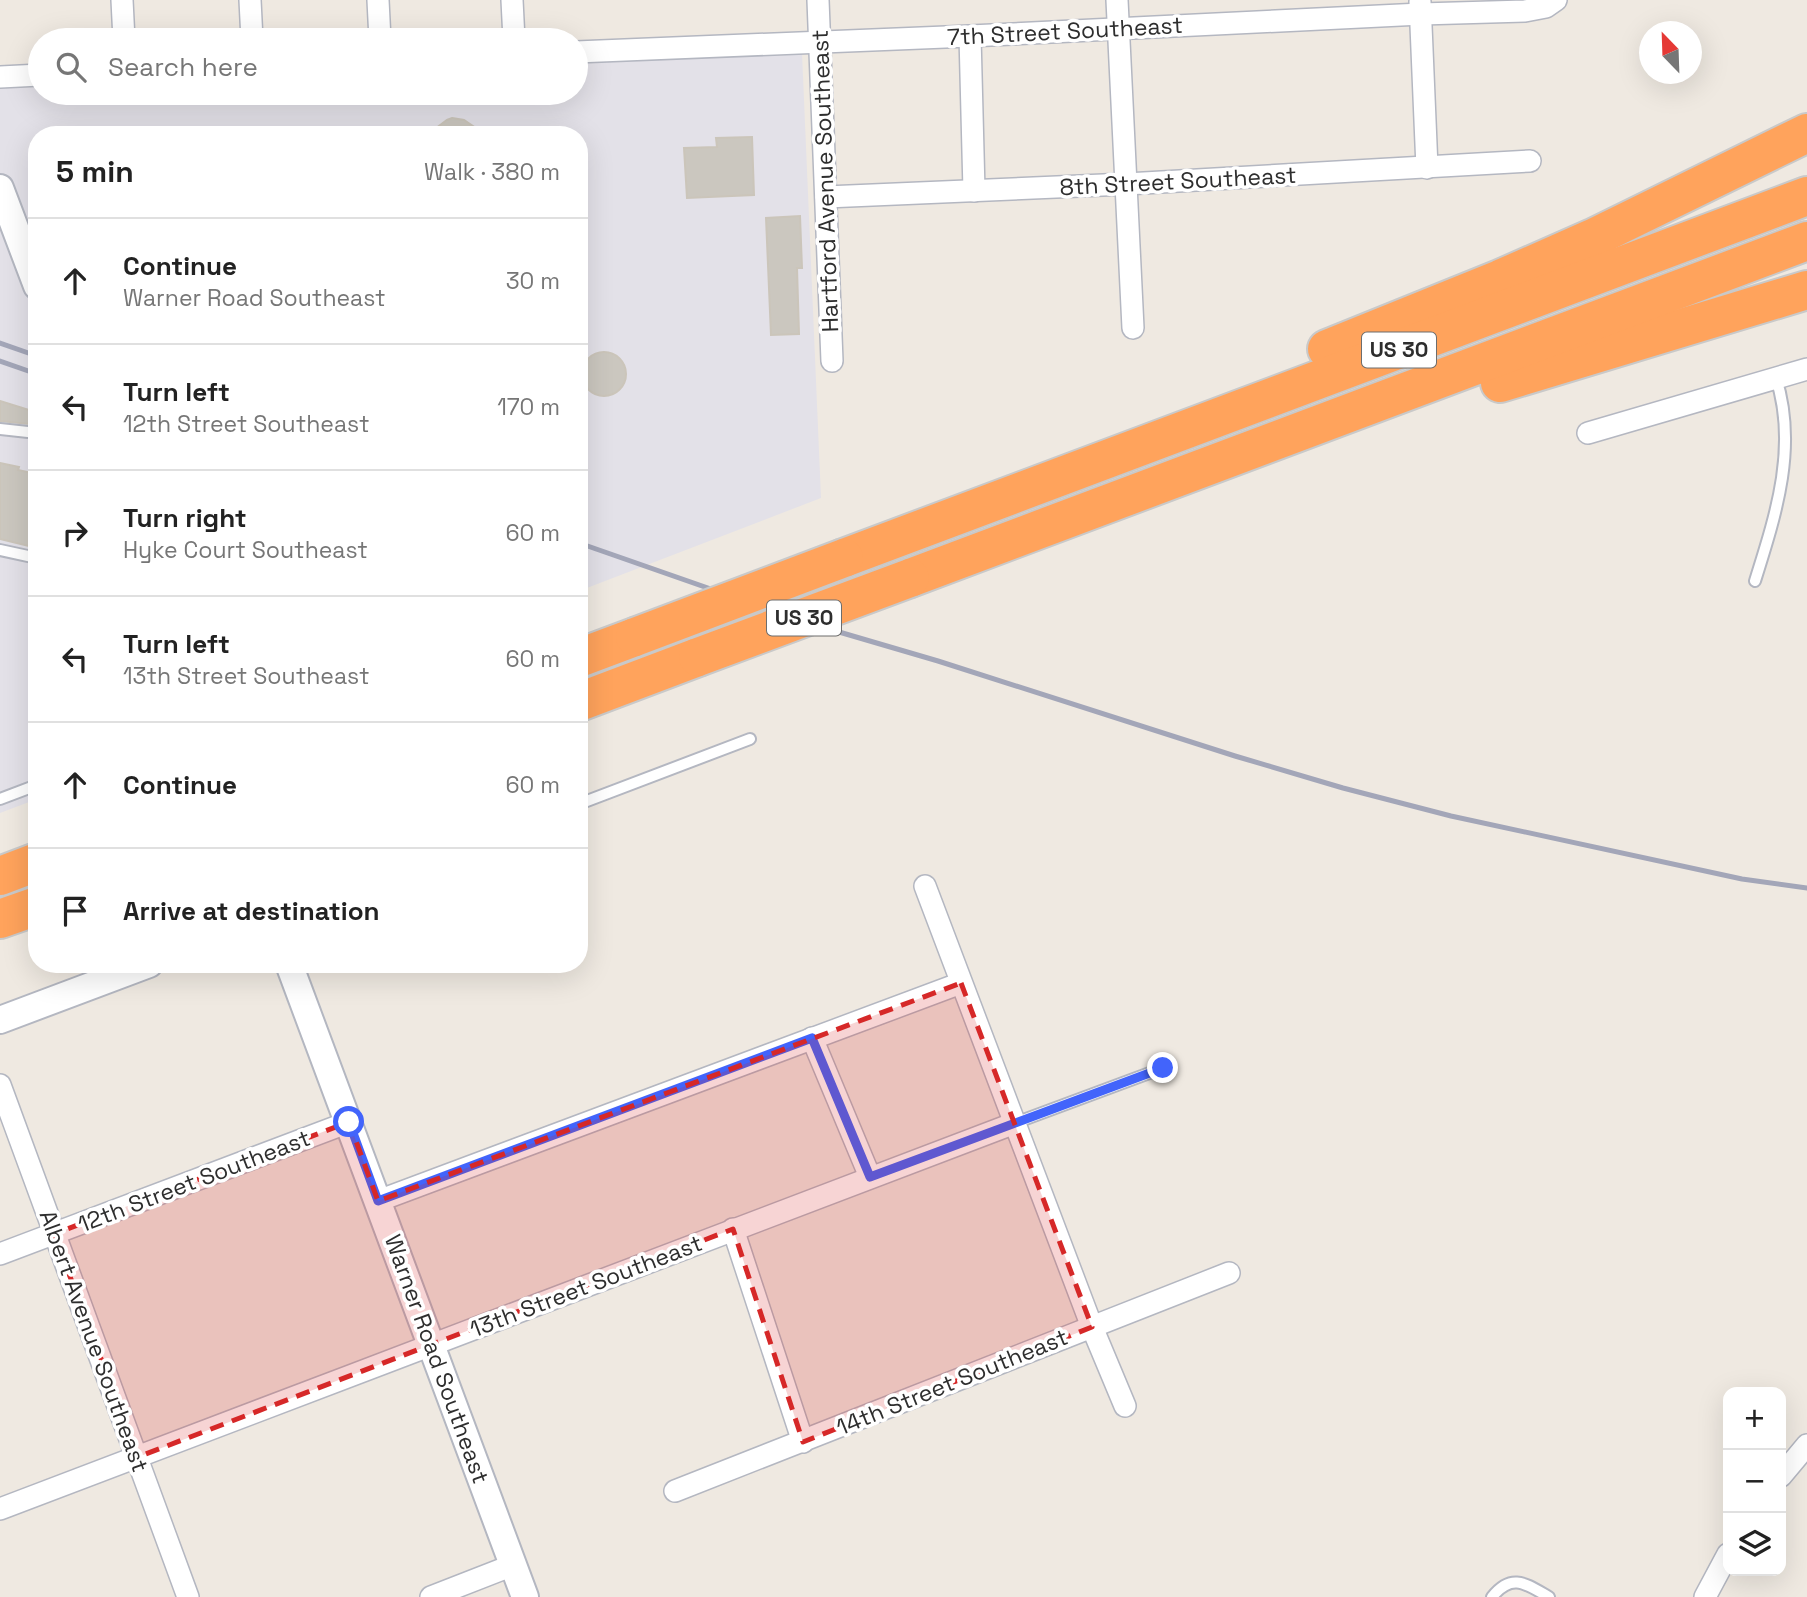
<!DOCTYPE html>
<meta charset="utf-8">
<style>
:root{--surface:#fff;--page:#f6f6f6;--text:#222;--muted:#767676;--line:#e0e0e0}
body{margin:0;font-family:"Space Grotesk",sans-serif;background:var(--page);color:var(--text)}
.controls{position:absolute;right:21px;bottom:21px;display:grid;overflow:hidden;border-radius:14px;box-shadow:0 7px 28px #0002}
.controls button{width:63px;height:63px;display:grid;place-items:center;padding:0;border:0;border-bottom:2px solid var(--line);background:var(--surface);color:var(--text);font:35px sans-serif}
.compass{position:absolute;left:1639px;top:21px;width:63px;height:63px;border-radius:50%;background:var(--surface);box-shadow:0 7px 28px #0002;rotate:337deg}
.stop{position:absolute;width:21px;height:21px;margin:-16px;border:5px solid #4264fb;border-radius:50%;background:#fff}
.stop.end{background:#4264fb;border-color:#fff;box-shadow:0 2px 7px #0008}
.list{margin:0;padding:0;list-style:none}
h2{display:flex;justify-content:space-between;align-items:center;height:91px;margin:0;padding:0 28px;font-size:30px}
h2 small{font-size:23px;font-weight:400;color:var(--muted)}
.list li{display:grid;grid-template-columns:46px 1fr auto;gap:21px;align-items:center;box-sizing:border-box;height:126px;padding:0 28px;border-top:2px solid var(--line)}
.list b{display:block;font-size:26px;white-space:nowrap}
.list p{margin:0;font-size:23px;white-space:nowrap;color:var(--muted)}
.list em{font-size:23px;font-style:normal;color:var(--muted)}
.icon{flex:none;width:38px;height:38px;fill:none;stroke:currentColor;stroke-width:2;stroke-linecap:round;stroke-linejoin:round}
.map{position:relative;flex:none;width:1807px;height:1597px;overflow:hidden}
.search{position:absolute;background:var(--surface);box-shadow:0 7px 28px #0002;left:28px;top:28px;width:560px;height:77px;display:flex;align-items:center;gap:18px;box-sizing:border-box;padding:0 24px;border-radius:38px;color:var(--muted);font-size:26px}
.panel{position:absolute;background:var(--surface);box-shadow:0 7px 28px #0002;left:28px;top:126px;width:560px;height:847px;border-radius:28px}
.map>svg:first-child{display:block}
</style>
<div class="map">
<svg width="1807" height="1597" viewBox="0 0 1807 1597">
<rect width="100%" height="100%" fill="#efe9e1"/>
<!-- industrial -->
<path fill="#e3e1e8" d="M802,53L821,498L579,591V135H37V799L0,813V88L40,87V93H576V63Z"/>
<!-- building -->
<g fill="#cbc7bf" stroke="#cbc5ba" stroke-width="2">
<path d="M452,118L464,120L486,135H427L447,120Z"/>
<path d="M752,137L754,195L687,198L684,148L717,147L716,138Z"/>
<path d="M800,216L802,268H797L799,334L771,335L766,218Z"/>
<circle cx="604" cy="374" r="22"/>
<path d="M0,401L32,411L29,424L0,421Z"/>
<path d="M0,463L19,467L18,470L37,474V548L0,539Z"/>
</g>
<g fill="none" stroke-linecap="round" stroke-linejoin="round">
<defs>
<g id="service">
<path d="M0,429L37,433"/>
<path d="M0,550L37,558"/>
<path d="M1755,581C1776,514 1798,447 1776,378"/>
<path d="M0,799L37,785"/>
<path d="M579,804L750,739"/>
<path d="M1015,1123L1163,1068"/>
<path d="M1492,1597C1512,1572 1526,1584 1549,1597"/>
</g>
<g id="minor">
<path d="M122,0L124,40"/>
<path d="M250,0L252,40"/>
<path d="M378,0L380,40"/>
<path d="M512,0L514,40"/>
<path d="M818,0L832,361"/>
<path d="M1117,0L1133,328"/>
<path d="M1420,2L1427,168"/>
<path d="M970,36L974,191"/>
<path d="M576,52L970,36L1421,14L1525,11L1546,7L1556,0"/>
<path d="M0,77L40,75"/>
<path d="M826,197L1126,184L1530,161"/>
<path d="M1588,433L1807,369"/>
<path d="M925,886L1092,1327L1125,1406"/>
<path d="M812,1038L870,1177"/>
<path d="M0,1085L188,1597"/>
<path d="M378,1201L961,983"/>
<path d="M733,1229L803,1442"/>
<path d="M0,1254L349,1122"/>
<path d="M1781,1476L1807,1445"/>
<path d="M675,1491L1229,1273"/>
<path d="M0,1509C339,1382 675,1249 1015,1123"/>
<path d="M431,1597L513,1565"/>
<path d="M1705,1597L1728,1554"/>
</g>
<g id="tertiary">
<path d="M0,188L37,286"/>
<path d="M289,964L525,1597"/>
<path d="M0,1020L149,964"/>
</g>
<g id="motorway">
<path d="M1327,349L1500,279L1593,238L1807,133"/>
<path d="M1500,383L1807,290"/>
<path d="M844,558L1807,196"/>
<path d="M910,578L1807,241"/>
<path d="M579,658L635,637"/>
<path d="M579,702L698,657"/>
<path d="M0,876L37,862"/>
<path d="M0,919L37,906"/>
</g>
</defs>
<!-- service casing -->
<use href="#service" stroke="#b4b7c1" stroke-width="14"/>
<!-- minor casing -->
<use href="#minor" stroke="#b4b7c1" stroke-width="24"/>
<!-- tertiary casing -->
<use href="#tertiary" stroke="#b4b7c1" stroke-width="30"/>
<!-- motorway casing -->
<use href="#motorway" stroke="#c9c9c9" stroke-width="42"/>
<!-- service -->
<use href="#service" stroke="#fff" stroke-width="10"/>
<!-- minor -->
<use href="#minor" stroke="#fff" stroke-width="21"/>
<!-- tertiary -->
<use href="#tertiary" stroke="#fff" stroke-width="26"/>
<!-- motorway -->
<use href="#motorway" stroke="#ffa35c" stroke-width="38"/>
<!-- rail -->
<g stroke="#a3a6b8" stroke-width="5">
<path d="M0,343L37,356"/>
<path d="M0,361L37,374"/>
<path d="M579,543L805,622L938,661L1235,756L1343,788L1451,816L1742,879L1807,888"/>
</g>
<defs>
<g id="motorway-bridge">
<path d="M635,637L844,558"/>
<path d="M698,657L910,578"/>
</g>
</defs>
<!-- motorway-bridge casing -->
<use href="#motorway-bridge" stroke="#c9c9c9" stroke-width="42" stroke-linecap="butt"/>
<!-- motorway-bridge -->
<use href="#motorway-bridge" stroke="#ffa35c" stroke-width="38"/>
</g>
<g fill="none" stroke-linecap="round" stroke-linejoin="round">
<!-- route -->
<path stroke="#4264fb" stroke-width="9" d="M349,1122L378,1201L812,1038L870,1177L1163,1068"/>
</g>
<!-- marked area -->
<path fill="#d62828" fill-opacity="0.2" stroke="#d62828" stroke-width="5" stroke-dasharray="14 9" stroke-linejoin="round" d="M961,983L1092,1327L803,1442L733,1229L138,1457L54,1234L349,1122L378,1201Z"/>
<g text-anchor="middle" stroke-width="7" stroke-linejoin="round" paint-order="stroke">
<!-- shield labels -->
<g fill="#fff" stroke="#6d6d6d" stroke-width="2">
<rect x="1362" y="332.5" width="74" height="35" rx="5"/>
<rect x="767" y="600.5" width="74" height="35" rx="5"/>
</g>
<g font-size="21" font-weight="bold" fill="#2e2e2e">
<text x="1399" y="357">US 30</text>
<text x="804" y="625">US 30</text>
</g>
<!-- street labels -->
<g font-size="23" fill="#2e2e2e" stroke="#fff">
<text transform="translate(1065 31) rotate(-3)" y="8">7th Street Southeast</text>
<text transform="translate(825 181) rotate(-92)" y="8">Hartford Avenue Southeast</text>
<text transform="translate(1178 181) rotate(-3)" y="8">8th Street Southeast</text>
<text transform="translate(194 1181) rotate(-21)" y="8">12th Street Southeast</text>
<text transform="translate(586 1286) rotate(-21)" y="8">13th Street Southeast</text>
<text transform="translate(94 1341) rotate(70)" y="8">Albert Avenue Southeast</text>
<text transform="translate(437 1359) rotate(70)" y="8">Warner Road Southeast</text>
<text transform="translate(952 1382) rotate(-22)" y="8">14th Street Southeast</text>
</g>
</g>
</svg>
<div class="controls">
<button>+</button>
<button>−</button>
<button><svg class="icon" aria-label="layers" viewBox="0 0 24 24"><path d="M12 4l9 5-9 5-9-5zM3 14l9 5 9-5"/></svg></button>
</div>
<svg class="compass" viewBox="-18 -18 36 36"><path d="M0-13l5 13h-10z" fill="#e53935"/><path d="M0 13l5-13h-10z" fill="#767676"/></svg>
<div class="stop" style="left:349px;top:1122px"></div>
<div class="stop end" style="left:1163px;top:1068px"></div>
<div class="search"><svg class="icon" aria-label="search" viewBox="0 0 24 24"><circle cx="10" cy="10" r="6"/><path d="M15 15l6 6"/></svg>Search here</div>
<section class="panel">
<h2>5 min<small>Walk · 380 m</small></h2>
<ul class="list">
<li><svg class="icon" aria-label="ahead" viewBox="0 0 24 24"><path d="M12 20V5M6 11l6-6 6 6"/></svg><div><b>Continue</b><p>Warner Road Southeast</p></div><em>30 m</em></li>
<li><svg class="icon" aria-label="left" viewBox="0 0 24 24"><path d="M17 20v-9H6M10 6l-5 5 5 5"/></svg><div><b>Turn left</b><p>12th Street Southeast</p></div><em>170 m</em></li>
<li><svg class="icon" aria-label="right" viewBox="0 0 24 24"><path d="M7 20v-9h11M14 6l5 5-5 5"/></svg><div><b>Turn right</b><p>Hyke Court Southeast</p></div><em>60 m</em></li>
<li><svg class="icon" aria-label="left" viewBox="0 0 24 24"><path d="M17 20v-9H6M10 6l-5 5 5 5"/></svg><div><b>Turn left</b><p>13th Street Southeast</p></div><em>60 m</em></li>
<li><svg class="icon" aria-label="ahead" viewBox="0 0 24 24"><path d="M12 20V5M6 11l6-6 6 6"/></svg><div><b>Continue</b></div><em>60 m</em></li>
<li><svg class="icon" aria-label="arrive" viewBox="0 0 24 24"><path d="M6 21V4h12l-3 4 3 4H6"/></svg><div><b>Arrive at destination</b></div></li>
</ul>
</section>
</div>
